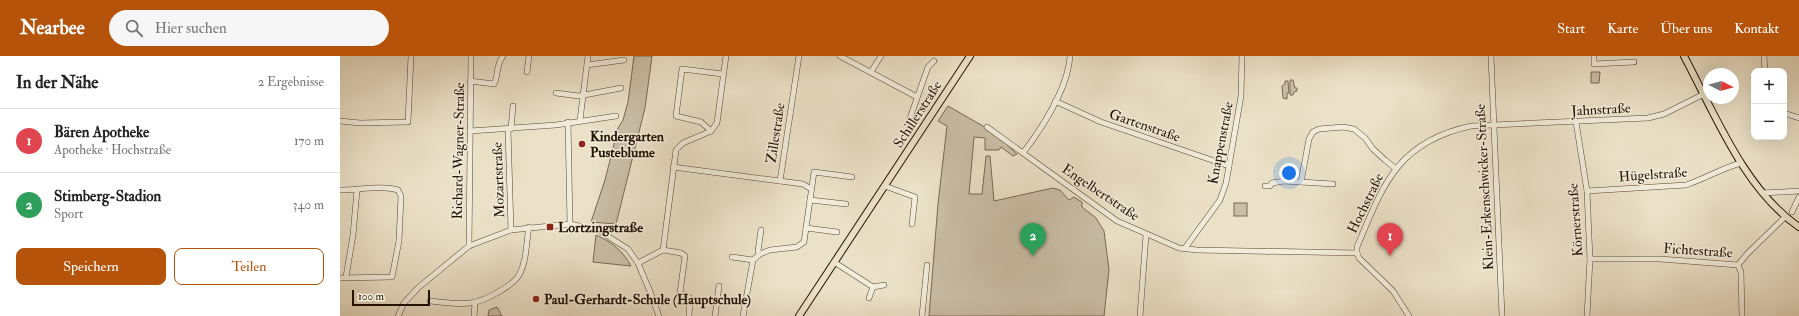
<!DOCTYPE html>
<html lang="de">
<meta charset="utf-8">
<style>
:root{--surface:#fff;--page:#f6f6f6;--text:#222;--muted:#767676;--line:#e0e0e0;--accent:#b45309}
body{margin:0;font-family:"IM FELL Double Pica",serif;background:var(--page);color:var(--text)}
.controls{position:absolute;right:12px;top:12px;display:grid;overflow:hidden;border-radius:8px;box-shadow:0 4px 16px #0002}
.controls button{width:36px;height:36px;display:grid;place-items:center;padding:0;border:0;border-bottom:1px solid var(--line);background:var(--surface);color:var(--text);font:20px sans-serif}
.compass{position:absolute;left:1363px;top:12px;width:36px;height:36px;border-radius:50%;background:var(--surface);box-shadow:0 4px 16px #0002;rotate:96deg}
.scale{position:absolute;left:12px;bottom:10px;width:78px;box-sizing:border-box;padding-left:4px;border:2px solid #251204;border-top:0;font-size:11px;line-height:14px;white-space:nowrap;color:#251204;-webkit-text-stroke:3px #f2ecdb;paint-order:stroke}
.you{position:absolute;left:949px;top:117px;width:14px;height:14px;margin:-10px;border:3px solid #fff;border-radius:50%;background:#1a73e8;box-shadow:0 0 0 6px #1a73e833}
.badge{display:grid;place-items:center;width:26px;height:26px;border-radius:50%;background:var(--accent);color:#fff;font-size:13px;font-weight:700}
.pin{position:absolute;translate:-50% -33px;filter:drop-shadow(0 1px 2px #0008)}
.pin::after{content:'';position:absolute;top:21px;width:14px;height:12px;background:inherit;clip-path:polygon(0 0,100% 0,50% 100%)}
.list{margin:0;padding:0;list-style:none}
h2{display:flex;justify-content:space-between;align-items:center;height:52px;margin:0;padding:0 16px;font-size:17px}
h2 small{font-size:13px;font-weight:400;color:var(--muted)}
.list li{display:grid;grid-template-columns:26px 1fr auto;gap:12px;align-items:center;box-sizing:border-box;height:64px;padding:0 16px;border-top:1px solid var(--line)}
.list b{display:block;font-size:15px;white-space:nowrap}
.list p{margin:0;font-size:13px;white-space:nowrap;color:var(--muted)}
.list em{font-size:13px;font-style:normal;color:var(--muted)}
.actions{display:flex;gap:8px;padding:12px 16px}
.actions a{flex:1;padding:9px 0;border:1px solid var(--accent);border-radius:8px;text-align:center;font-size:14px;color:var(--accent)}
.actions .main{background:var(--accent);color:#fff}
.icon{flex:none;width:22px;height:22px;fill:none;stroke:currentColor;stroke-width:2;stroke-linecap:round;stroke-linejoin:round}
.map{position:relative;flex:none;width:1459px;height:260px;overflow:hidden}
header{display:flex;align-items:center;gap:24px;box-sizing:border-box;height:56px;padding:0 20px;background:var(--accent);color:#fff}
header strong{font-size:19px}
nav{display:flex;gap:22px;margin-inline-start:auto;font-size:14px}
.search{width:280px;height:36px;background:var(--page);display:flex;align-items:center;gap:10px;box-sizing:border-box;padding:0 14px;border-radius:22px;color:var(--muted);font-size:15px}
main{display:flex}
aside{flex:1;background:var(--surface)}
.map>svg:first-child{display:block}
</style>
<header>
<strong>Nearbee</strong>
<div class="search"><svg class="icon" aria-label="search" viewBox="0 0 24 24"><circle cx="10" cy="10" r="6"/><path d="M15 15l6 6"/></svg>Hier suchen</div>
<nav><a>Start</a><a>Karte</a><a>Über uns</a><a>Kontakt</a></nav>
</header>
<main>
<aside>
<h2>In der Nähe<small>2 Ergebnisse</small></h2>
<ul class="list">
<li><span class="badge" style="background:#e0444e">1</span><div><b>Bären Apotheke</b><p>Apotheke · Hochstraße</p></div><em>170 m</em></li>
<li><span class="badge" style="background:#2e9e5b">2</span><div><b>Stimberg-Stadion</b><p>Sport</p></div><em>340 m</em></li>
</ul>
<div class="actions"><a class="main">Speichern</a><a>Teilen</a></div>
</aside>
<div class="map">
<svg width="1459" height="260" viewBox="0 0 1459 260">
<rect width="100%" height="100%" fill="#ebe1c8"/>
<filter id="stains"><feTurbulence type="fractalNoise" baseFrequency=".005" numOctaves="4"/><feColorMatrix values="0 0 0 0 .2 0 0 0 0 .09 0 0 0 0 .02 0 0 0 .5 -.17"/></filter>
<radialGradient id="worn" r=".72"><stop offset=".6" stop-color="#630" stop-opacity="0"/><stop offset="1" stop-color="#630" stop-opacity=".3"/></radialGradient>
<!-- green -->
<g fill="#c9bea7" stroke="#776856">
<path d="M294,0H312L305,52L276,168L251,166L265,124L278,72L283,64L288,46Z"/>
<path d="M1251,16H1260L1259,27H1251Z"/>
<path d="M950,24H953L955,32H957V35L954,36L953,39H950Z"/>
<path d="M945,25H948L949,37H947V43L943,42L942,30L945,28Z"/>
<path d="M608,50L655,77L677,98L673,100L661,91L659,94H645V82L634,81L629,138H642L646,100H650L654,145L713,132L720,134L729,144L734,141L742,146V151L756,162L764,175L769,214L764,260H589L598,148L607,70L598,65Z"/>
<rect x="894" y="147" width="13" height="13"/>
<path d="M256,179C272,186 283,195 291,210L253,206Z"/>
<path d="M157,251L162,260H148L149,254Z"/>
</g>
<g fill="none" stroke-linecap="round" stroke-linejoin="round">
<defs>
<g id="minor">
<path d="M459,0L440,125L463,128L471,133"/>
<path d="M500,0L577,41"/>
<path d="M1151,0L1162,260"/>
<path d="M1254,0V8L1294,6"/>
<path d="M1424,0L1425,15"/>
<path d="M247,9L284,4"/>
<path d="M187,16L189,0"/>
<path d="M531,16L541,0"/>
<path d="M130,25L154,28C159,19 155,11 163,0"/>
<path d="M216,37L239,40L281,32"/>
<path d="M715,45L761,66L889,110"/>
<path d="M1444,57L1459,62"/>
<path d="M240,64L248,0"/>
<path d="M0,65L20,67L68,66L71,0"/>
<path d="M569,65L588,11L594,5"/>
<path d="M228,66L230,168"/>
<path d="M1236,66L1247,135L1250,203L1247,260"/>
<path d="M647,71L777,165L839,192L857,194L1017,197"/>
<path d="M168,73L171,174"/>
<path d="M171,73L173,50"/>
<path d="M130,75L216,69L276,60"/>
<path d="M371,75L361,66L336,60L342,13L383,18"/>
<path d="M683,97C702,72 728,32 730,0"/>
<path d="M333,111L440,125"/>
<path d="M961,126L969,83L973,76L979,73L1003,71L1014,73L1025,82L1033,93L1045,104L1056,113"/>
<path d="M545,130L575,141L572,168"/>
<path d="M925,130H930L932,127L944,125L993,128"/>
<path d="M0,134C19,134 40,129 58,134L61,140L59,185L52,221L0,222"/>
<path d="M1247,135L1346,129C1365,123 1382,112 1401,107"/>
<path d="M1423,137L1459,135"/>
<path d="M470,144L506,148"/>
<path d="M1452,156L1459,141"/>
<path d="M466,172L497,176"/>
<path d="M129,190L131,0"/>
<path d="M845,192L880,144L886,127L901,40L902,0"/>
<path d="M323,194L341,197L345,200L340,237L350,242L349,260"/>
<path d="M420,198L418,195L421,174"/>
<path d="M392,201L413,204"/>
<path d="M1250,203H1320L1398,209L1407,198L1445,161"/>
<path d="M494,206L533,231L529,242"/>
<path d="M298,207L323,194L336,94L343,87L371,75L377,67L386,0"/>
<path d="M1398,209L1401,216L1402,260"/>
<path d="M6,221L13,179L17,134"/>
<path d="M533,231L544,229"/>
<path d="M90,245C122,248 132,252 160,235C167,231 175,226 179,219C187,205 186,187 189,171"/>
<path d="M58,260L64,247L79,231L129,190L171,174L230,168L258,174L288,193L298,207L311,238L319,260"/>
<path d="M134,260L135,247"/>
<path d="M375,260L379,230"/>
<path d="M403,260L413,204L420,198L430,194L457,191L464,186L474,116L512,121"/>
<path d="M582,260L587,209"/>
<path d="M800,260L806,179"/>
<path d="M1069,260L1053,235L1019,202L1017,197V191C1043,129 1057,86 1131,70L1308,62L1324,58L1364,38"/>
</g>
<g id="major">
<path d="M1344,0C1375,58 1404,133 1459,171"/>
<path d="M459,260L630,0"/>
</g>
</defs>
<!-- minor casing -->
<use href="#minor" stroke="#564635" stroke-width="6"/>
<!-- major casing -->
<use href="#major" stroke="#251204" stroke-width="8"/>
<!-- minor -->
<use href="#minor" stroke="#f2ecdb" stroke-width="5"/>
<!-- major -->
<use href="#major" stroke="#ebe1c8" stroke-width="6"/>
</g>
<!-- markers -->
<g fill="#8f2418" stroke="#f2ecdb" stroke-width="1.5">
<circle cx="242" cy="88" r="4"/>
<rect x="206" y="167" width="8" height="8" rx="2"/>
<circle cx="196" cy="243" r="4"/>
</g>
<g text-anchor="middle" stroke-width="3" stroke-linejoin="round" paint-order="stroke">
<!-- street labels -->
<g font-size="14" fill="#251204" stroke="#f2ecdb">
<text transform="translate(1261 53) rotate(-3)" y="5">Jahnstraße</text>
<text transform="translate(577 58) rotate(-57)" y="5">Schillerstraße</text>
<text transform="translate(805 69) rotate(19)" y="5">Gartenstraße</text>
<text transform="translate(435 77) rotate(-81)" y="5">Zillestraße</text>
<text transform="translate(880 87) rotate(-79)" y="5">Knappenstraße</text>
<text transform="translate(118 95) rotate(-89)" y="5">Richard-Wagner-Straße</text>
<text transform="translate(1313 118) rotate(-4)" y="5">Hügelstraße</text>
<text transform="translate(158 124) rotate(-92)" y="5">Mozartstraße</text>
<text transform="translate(1144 131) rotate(-93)" y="5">Klein-Erkenschwicker-Straße</text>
<text transform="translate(761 136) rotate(34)" y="5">Engelbertstraße</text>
<text transform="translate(1025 147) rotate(-64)" y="5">Hochstraße</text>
<text transform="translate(1235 164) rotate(-94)" y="5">Körnerstraße</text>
<text transform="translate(1358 194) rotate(4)" y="5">Fichtestraße</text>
</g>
<!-- poi labels -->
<g font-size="14" font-weight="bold" fill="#251204" stroke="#f2ecdb" text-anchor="start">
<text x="250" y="85">Kindergarten<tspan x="250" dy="16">Pusteblume</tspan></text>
<text x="218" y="176">Lortzingstraße</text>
<text x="204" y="248">Paul-Gerhardt-Schule (Hauptschule)</text>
</g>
</g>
<rect width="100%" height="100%" filter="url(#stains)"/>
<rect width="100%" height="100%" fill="url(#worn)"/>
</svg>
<div class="controls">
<button>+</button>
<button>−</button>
</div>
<svg class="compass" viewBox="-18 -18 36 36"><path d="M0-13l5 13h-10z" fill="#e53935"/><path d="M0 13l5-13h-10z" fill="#767676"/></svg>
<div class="scale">100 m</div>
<div class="you"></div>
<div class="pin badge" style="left:1050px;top:200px;background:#e0444e">1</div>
<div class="pin badge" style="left:693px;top:200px;background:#2e9e5b">2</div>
</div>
</main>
